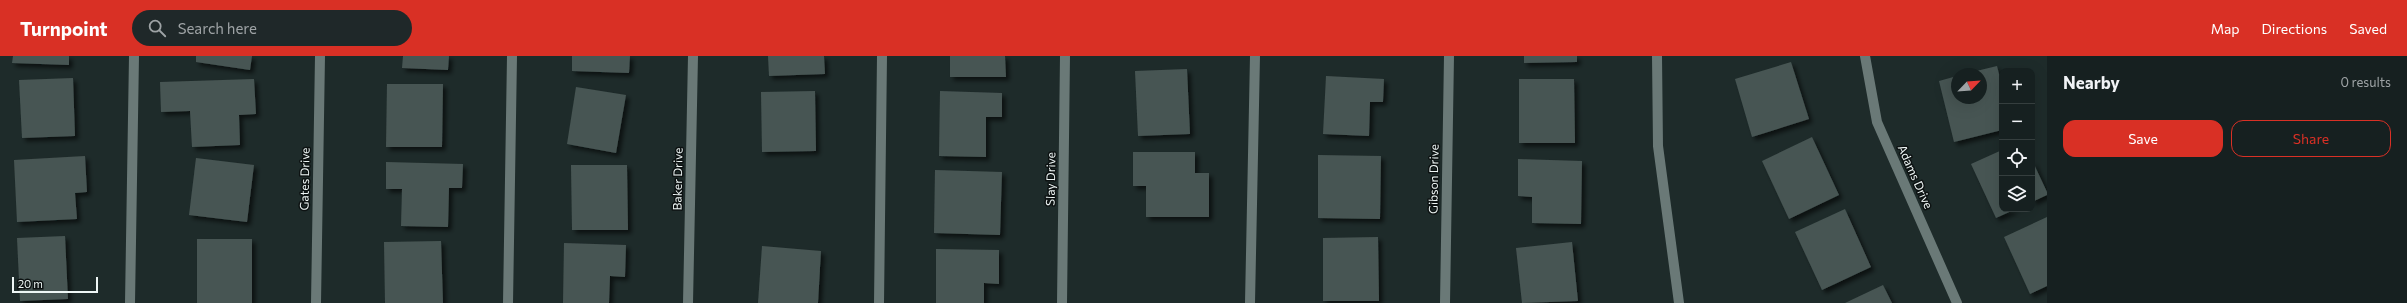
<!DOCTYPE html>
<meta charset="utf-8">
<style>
:root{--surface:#162020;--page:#1f2829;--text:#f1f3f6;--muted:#9ea3a5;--line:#353e3e;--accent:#d93025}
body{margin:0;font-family:Commissioner,sans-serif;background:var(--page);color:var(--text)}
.controls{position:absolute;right:12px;top:12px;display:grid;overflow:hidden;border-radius:8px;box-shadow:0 4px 16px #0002}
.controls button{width:36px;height:36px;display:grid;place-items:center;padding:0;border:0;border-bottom:1px solid var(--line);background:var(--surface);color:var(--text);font:20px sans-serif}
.compass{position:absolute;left:1951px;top:12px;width:36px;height:36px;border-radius:50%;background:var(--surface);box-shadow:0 4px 16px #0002;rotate:65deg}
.scale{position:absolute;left:12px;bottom:10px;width:86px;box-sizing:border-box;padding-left:4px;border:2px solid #eef6f5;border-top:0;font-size:11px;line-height:14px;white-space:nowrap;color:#eef6f5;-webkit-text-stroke:3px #0d1212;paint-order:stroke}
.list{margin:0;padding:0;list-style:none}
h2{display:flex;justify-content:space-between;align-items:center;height:52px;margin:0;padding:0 16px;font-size:17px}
h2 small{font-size:13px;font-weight:400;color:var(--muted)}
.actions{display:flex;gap:8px;padding:12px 16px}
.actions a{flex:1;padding:9px 0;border:1px solid var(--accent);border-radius:12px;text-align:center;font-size:14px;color:var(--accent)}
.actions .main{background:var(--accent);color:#fff}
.icon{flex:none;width:22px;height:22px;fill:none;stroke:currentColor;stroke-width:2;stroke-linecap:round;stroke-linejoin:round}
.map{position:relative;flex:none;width:2047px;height:247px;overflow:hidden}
header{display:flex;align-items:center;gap:24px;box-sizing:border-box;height:56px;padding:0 20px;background:var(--accent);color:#fff}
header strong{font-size:19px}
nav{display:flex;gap:22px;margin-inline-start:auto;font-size:14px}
.search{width:280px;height:36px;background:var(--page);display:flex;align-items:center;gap:10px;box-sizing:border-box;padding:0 14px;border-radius:22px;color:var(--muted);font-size:15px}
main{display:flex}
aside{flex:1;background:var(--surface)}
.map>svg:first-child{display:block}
</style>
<header>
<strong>Turnpoint</strong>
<div class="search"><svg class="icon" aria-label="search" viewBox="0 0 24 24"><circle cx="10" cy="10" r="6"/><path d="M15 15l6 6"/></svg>Search here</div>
<nav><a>Map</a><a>Directions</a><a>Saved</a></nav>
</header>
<main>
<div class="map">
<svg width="2047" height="247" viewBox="0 0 2047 247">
<defs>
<filter id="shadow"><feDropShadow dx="3.5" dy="3.5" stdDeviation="2" flood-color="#0009"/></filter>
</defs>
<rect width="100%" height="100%" fill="#1e2b2a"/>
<!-- building -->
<g fill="#475553" filter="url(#shadow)">
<path d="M13,0H69V9L12,7Z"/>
<path d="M196,0H252L250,14L196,6Z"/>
<path d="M403,0H449L448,14L402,12Z"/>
<path d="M572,0H630L629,17L572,15Z"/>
<path d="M768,0H824L825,18L769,20Z"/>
<path d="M950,0H1005L1006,21H950Z"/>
<path d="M1524,0H1577V6L1524,7Z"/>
<path d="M1791,6L1809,63L1752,81L1735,23Z"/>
<path d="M1997,10L2002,30V74L1954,86L1939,25L1957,20V42H1981V18L1968,17Z"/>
<path d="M1187,13L1190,78L1138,80L1135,15Z"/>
<path d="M1326,20L1384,23L1383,46H1370L1369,80L1323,78Z"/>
<path d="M73,22L75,80L22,82L19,24Z"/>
<path d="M254,23L256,58L239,59L240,89L192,91L190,55L161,56L160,26Z"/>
<path d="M1519,23H1574L1575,87H1519Z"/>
<path d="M387,28H443L442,91H386Z"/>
<path d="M576,31L626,39L616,97L567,88Z"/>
<path d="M815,35L816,95L762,96L761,36Z"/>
<path d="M940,35L1002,37V61H986V101L939,100Z"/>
<path d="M1812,81L1839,139L1789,163L1762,105Z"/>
<path d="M2002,94V153H2016L1996,162L1971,108Z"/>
<path d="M1133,96H1195V117H1209V161H1146V130H1133Z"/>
<path d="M1318,99L1381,100L1380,163L1318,162Z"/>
<path d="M85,100L87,136L75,137L77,163L17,166L14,104Z"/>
<path d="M196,102L254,109L247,166L189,159Z"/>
<path d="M1518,103L1582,105L1581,168L1532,167V141L1518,140Z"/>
<path d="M2032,104L2047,136V139L2032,146Z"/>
<path d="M386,106L463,108L462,132H449L448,171L401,170L402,133H386Z"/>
<path d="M571,109H627L628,174H572Z"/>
<path d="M935,114L1002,116L1000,179L934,177Z"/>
<path d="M1845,153L1871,211L1822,234L1795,176Z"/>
<path d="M2047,161V230L2030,238L2004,181Z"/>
<path d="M65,180L68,243L20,245L17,182Z"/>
<path d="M1378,181L1379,245H1323V182Z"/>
<rect x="197" y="183" width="55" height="64"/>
<path d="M441,185L443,247H385L384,186Z"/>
<path d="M1572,186L1578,245L1522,247L1516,192Z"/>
<path d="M564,187L626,189L625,221L610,220L609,247H563Z"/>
<path d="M762,190L821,195L818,247H758Z"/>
<path d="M936,193L999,194V228L984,227V247H936Z"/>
<path d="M1883,229L1892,247H1845Z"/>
</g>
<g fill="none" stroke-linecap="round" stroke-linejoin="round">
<!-- minor -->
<g stroke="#6a7977" stroke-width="10">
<path d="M1657,0L1658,90L1679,247"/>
<path d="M1865,0L1877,66L1957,247"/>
<path d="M130,247L134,0"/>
<path d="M316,247L320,0"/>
<path d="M508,247L512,0"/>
<path d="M688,247L693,0"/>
<path d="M879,247L882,0"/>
<path d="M1062,247L1065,0"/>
<path d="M1250,247L1255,0"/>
<path d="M1445,247L1449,0"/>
</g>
</g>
<g text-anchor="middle" stroke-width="3" stroke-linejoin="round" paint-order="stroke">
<!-- street labels -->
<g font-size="12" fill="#eef6f5" stroke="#0d1212">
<text transform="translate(1915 121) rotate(66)" y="4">Adams Drive</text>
<text transform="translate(305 123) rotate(-89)" y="4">Gates Drive</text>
<text transform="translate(678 123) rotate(-89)" y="4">Baker Drive</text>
<text transform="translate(1051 123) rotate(-89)" y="4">Slay Drive</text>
<text transform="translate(1434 123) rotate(-89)" y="4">Gibson Drive</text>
</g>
</g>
</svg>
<div class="controls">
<button>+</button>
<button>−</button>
<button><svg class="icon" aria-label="locate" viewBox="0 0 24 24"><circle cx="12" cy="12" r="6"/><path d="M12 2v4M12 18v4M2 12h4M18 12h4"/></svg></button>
<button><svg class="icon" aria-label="layers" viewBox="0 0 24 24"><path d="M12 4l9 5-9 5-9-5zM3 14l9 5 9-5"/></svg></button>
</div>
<svg class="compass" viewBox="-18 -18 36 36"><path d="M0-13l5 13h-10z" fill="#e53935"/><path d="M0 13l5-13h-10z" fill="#9ea3a5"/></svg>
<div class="scale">20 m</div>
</div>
<aside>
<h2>Nearby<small>0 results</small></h2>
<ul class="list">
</ul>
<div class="actions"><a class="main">Save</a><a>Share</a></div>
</aside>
</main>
